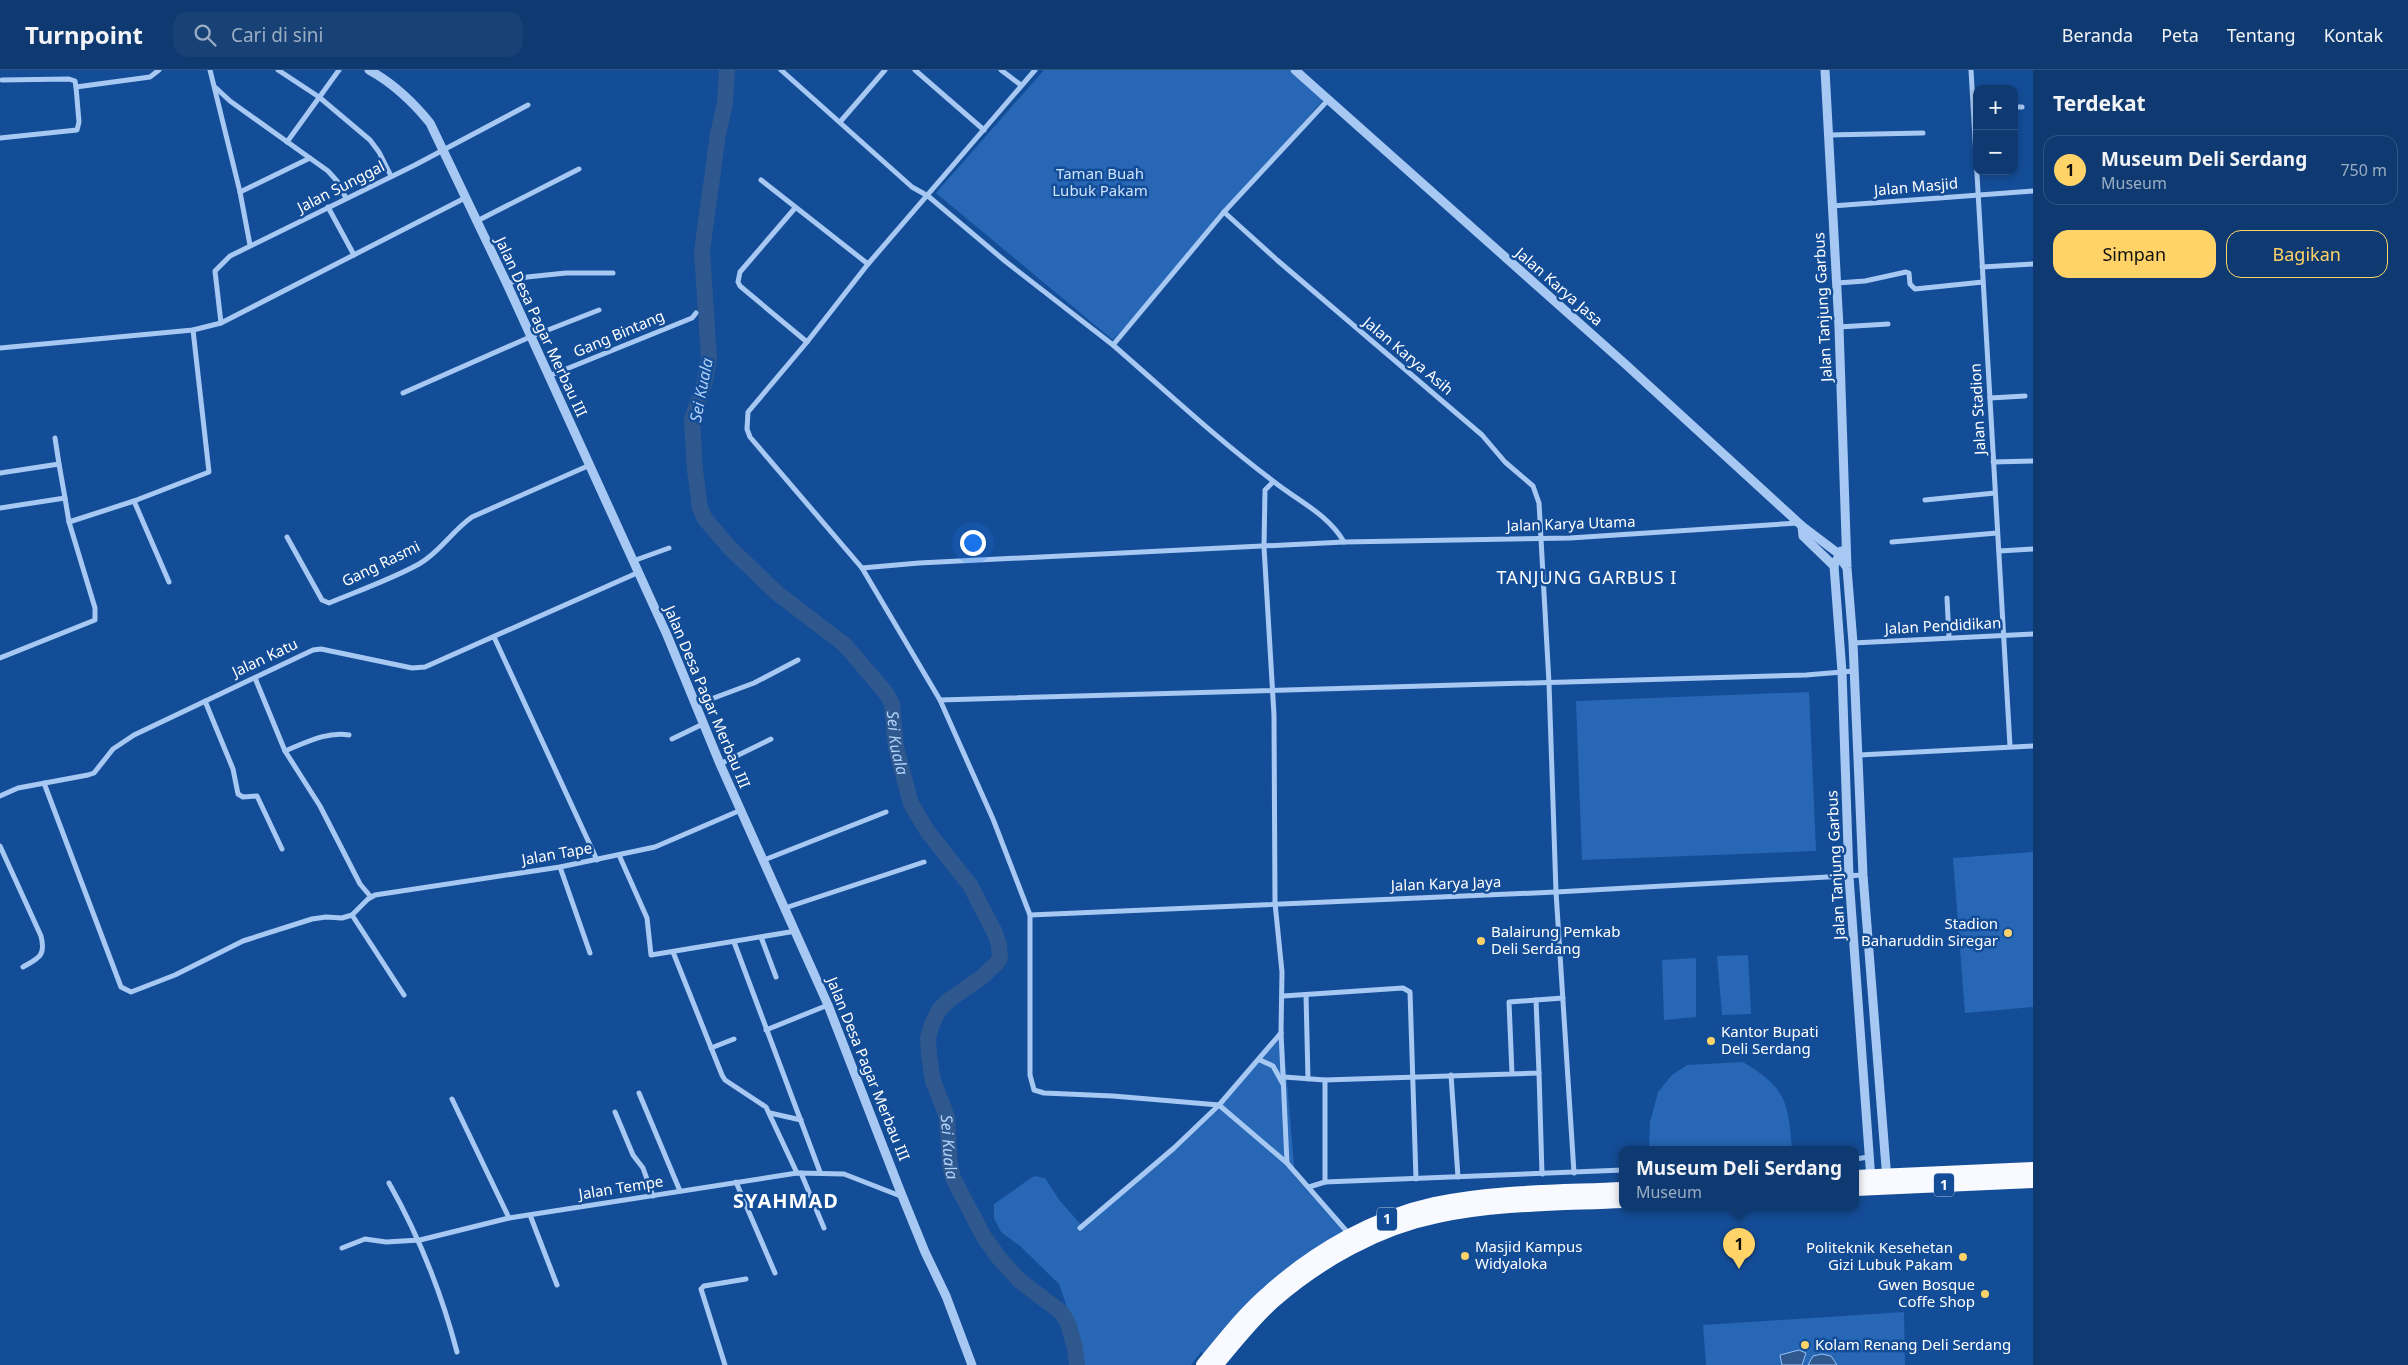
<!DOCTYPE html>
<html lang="id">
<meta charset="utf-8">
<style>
:root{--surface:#0f3a71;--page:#184176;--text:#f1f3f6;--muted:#9badc3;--line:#2f5484;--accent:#ffd367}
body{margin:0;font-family:"Noto Sans",sans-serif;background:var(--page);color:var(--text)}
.controls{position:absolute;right:15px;top:15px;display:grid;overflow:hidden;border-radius:10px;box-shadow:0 2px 8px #0003}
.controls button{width:45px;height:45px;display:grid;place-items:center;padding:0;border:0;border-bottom:1px solid var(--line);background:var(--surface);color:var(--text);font:25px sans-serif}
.you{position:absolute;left:972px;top:472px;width:18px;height:18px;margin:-12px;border:4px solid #fff;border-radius:50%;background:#1a73e8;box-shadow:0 0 0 8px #1a73e833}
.badge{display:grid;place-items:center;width:32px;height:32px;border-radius:50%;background:var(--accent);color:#111;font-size:16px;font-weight:700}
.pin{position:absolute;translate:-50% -41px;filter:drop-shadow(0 1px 2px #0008)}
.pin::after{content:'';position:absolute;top:26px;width:18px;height:15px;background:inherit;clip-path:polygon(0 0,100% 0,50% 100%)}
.popup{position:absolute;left:1619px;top:1076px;width:240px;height:65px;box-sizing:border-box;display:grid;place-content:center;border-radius:10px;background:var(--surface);filter:drop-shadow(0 1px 4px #0005);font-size:16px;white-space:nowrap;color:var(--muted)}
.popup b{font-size:19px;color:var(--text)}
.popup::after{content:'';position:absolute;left:50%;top:100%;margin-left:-10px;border:10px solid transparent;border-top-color:var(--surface)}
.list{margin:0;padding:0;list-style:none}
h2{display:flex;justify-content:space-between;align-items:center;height:65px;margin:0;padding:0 20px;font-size:21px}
h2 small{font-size:16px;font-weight:400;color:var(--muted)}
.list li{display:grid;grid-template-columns:32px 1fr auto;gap:15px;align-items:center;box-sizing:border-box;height:70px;margin:0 10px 10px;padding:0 10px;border:1px solid var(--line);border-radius:15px}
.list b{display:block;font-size:19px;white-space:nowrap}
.list p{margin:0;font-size:16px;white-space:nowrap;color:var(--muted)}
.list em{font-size:16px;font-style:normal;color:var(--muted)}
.actions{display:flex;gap:10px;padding:15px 20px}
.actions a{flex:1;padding:11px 0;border:1px solid var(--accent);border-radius:15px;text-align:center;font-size:18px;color:var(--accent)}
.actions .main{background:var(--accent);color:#111}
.icon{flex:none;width:28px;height:28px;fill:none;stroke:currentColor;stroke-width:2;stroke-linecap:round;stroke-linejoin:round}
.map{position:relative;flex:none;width:2033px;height:1295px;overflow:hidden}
header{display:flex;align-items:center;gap:30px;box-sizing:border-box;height:70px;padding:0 25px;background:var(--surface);border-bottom:1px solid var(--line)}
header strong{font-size:24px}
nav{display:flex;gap:28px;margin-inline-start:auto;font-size:18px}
.search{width:350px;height:45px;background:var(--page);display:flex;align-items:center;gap:12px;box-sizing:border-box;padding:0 18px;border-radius:15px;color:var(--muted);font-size:19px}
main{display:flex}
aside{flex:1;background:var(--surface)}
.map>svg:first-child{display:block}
</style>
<header>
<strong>Turnpoint</strong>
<div class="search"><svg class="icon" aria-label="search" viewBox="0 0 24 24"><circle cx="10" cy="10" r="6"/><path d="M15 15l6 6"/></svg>Cari di sini</div>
<nav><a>Beranda</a><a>Peta</a><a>Tentang</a><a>Kontak</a></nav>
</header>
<main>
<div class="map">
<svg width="2033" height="1295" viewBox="0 0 2033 1295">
<rect width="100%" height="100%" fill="#144d97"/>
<!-- green -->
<g fill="#2767b6">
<path d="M1044,0H1289L1323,30L1113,270L936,123Z"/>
<path d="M1809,622L1816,781L1582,790L1576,631Z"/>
<path d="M2033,782V937L1965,943L1953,788Z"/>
<path d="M1748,885L1751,944L1722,945L1717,886Z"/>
<path d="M1696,888V947L1664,950L1662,890Z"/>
<path d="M1283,964L1295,1107L1346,1165L1207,1286L1201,1282L1191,1295H1081L1067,1237L1059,1214L1020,1176L1001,1162L994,1148V1134L1034,1106L1045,1108L1060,1131L1084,1158L1218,1039Z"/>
<path d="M1743,992C1786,1018 1788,1031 1792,1080H1649L1650,1052L1658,1022L1672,1005L1687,995Z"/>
<path d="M1904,1242L1905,1295H1706L1703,1255Z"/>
</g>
<!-- water -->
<g fill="#2e588e" stroke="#98c3f5">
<path d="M1799,1280L1806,1283L1802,1295H1782L1780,1285Z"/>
<path d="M1822,1284L1831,1286L1837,1295H1808L1813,1286Z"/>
</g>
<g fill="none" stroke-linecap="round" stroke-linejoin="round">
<!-- river -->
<path stroke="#2e588e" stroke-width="16" id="s1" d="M727,0L725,33L718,64L702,181L709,288L705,311L692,349L695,401L700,438L705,449L730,478L777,523L845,575L886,623L892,634L896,677L911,734L928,762L970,815L995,863L999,875L1000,888L996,894L982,907L949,930L939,940L932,954L928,968L929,986L933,1011L947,1047L950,1095L953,1108L984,1167L999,1188L1020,1211L1061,1242L1068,1253L1075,1278L1077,1295"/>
<!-- minor -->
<g stroke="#a6c8f2" stroke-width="5">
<path d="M210,0L240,122L250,175"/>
<path d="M278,0L319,27L370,70L379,82L391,106"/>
<path d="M781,0L912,117L928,126L1005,191L1113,275L1224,142L1328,30"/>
<path d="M915,0L984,60"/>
<path d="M1001,0L1021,15"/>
<path d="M1035,0L868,194L807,272L748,342L747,359L750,367L862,498L940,630L993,749L1030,845V1005L1034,1020L1044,1023L1113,1026L1219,1035L1287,1093L1349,1164"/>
<path d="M1971,0L2010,676"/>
<path d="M2,10L69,9L75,11L76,17L150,7L159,0"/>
<path d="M216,18L230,31L328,101L337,111L346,128"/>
<path d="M2014,37H2022"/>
<path d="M840,52L885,0"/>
<path d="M1828,65L1923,63"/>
<path d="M0,68L77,60L79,52L76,17"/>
<path d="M287,72L339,0"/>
<path d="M761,110L868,194"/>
<path d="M240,122L310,88"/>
<path d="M1832,136L2033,121"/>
<path d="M328,137L354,185"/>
<path d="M795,138L740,202L738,212L740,216L807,272"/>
<path d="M1224,142L1277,190L1482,365L1505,392L1533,416L1539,433L1549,613L1556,822L1574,1103"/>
<path d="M477,151L579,99"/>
<path d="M1982,197L2033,194"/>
<path d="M1837,213L1865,211L1906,202L1909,203L1910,214L1915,219L1983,212"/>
<path d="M507,214L527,207L566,203H613"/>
<path d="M221,253L215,201L230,186L415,95L528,35"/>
<path d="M1839,257L1888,254"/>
<path d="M1113,275C1166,321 1217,369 1273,411C1298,431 1328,444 1344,472"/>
<path d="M0,278L193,260L221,253L465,128"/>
<path d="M549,306L692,248L696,243"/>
<path d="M403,323L530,267L599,240"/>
<path d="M1990,328L2025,326"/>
<path d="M1993,392L2033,391"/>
<path d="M0,403L59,394L55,368"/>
<path d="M1273,412L1265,420L1264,477L1274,645L1275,833L1282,902L1281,962L1287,1093"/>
<path d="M65,428L69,452L134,431L209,402L193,260"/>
<path d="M1925,430L1995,423"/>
<path d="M134,431L169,512"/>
<path d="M0,438L65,428L59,394"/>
<path d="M287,467L322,530L329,533C358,521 392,509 419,494C440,482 452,461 472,447L590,395"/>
<path d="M1892,472L1997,463"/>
<path d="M1999,481L2033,479"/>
<path d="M633,491L669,478"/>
<path d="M862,498L919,493L1344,472L1570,468L1798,453"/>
<path d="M1947,528L1949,567"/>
<path d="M494,567L597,790"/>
<path d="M1853,573L2033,564"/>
<path d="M0,588L95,550V538L69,452"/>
<path d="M255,608L285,681L320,736L360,814L371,827"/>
<path d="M940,630L1806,605L1854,601"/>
<path d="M205,631L233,699L238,724L243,727L257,726L282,779"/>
<path d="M695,635L754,613L798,590"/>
<path d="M672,669L703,654"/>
<path d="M285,681C305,673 327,661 349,665"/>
<path d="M1859,685L2033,676"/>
<path d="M720,694L771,669"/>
<path d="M44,713L121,917L131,922L175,905L243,871L312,849L326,847L342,848L352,845L368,829L375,825L560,797L655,777L741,740"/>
<path d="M0,726L18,718L88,705L94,703L113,679L134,665L313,580L321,579L412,598L425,597L637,503"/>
<path d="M0,776L41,866C46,886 39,888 23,897"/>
<path d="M619,785L647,848L651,885L796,861"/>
<path d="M764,790L886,742"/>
<path d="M560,797L590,883"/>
<path d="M785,838L924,792"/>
<path d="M352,845L404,925"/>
<path d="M1030,845L1556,822L1863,805"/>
<path d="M761,867L776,907"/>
<path d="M734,872L820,1102"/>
<path d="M673,882L722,1005L725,1010L766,1037L797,1103"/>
<path d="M1306,925L1308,1009"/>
<path d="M1283,926L1403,918L1410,922L1416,1109"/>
<path d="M1536,930L1563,928"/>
<path d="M766,960L828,935"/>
<path d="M711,978L734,969"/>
<path d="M1260,990L1273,996L1283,1014"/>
<path d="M1539,1003L1542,1104"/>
<path d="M1451,1005L1458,1107"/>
<path d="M1284,1007L1325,1010L1539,1003L1536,930L1509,932L1512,1004"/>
<path d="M1325,1010V1112L1623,1100"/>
<path d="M639,1023L680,1121"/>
<path d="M452,1029L509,1148"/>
<path d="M615,1042L633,1085L643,1098L653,1126"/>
<path d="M770,1043L801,1050"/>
<path d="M1855,1089L1869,1087"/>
<path d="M801,1103L824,1158"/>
<path d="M736,1112L775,1203"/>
<path d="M389,1113C420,1168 441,1221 457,1282"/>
<path d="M1309,1117L1325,1112"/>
<path d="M530,1145L557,1215"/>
<path d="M1080,1158L1174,1078L1219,1035L1281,963"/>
<path d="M342,1178L365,1169L386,1172L420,1170L509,1148L797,1103L844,1104L903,1127"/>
<path d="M725,1295L701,1219L704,1216L746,1209"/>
</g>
<!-- tertiary -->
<g stroke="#a6c8f2" stroke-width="9">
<path d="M369,0C393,13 413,32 430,53L507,214L667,565L720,694L828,935L901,1123L925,1182L946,1226L972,1295"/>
<path d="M1295,0L1623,292L1802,456L1839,484L1845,495"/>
<path d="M1825,0L1839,257L1847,498L1853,573L1863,805L1887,1110"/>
<path d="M1802,456L1803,466L1834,496"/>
<path d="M1841,481L1834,496L1842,602L1849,807L1871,1110"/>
</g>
<!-- trunk -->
<g stroke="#f8faff" stroke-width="14">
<path d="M1855,1107L2033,1099"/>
<path d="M1855,1119L2033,1111"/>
<path d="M1203,1295C1224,1270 1244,1243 1269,1222C1315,1181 1374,1147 1434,1134C1496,1121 1560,1122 1623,1119"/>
<path d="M1216,1295C1235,1273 1253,1249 1275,1230C1320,1191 1378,1158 1438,1146C1498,1133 1562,1134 1623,1131"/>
</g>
</g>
<!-- markers -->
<g fill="#ffd367" stroke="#144d97" stroke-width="2">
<circle cx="2008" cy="863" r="5"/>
<circle cx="1481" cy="871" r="5"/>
<circle cx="1711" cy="971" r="5"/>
<circle cx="1465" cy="1186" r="5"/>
<circle cx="1963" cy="1187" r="5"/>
<circle cx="1985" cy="1224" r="5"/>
<circle cx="1805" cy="1275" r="5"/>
</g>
<g text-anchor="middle" stroke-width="5" stroke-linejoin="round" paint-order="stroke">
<!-- shield labels -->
<g fill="#144d97" stroke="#b8cae0" stroke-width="1">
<rect x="1934" y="1103.5" width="20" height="23" rx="4"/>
<rect x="1377" y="1137.5" width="20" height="23" rx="4"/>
</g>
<g font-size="14" font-weight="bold" fill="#fff">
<text x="1944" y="1120">1</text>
<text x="1387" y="1154">1</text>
</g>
<!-- park labels -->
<g font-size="15" fill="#cde3fd" stroke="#144d97">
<text x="1100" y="109">Taman Buah<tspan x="1100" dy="17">Lubuk Pakam</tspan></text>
</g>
<!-- street labels -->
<g font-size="15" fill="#fff" stroke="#144d97">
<text transform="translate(341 117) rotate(-27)" y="5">Jalan Sunggal</text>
<text transform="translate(1916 117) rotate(-5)" y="5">Jalan Masjid</text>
<text transform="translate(1559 217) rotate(41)" y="5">Jalan Karya Jasa</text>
<text transform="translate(1823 237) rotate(-93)" y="5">Jalan Tanjung Garbus</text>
<text transform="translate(541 257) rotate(65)" y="5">Jalan Desa Pagar Merbau III</text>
<text transform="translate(619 264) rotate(-23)" y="5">Gang Bintang</text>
<text transform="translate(1408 286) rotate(40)" y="5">Jalan Karya Asih</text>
<text transform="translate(1978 339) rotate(-93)" y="5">Jalan Stadion</text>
<text transform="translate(1571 454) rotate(-2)" y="5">Jalan Karya Utama</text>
<text transform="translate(381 494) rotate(-26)" y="5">Gang Rasmi</text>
<text transform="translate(1943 556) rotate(-3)" y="5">Jalan Pendidikan</text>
<text transform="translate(265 588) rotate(-25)" y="5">Jalan Katu</text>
<text transform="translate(707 627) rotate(67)" y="5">Jalan Desa Pagar Merbau III</text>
<text transform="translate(557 784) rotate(-10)" y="5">Jalan Tape</text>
<text transform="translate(1836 795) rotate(-93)" y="5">Jalan Tanjung Garbus</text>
<text transform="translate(1446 814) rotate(-2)" y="5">Jalan Karya Jaya</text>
<text transform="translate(868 999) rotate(68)" y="5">Jalan Desa Pagar Merbau III</text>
<text transform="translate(621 1118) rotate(-9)" y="5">Jalan Tempe</text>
</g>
<!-- poi labels -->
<g font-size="15" fill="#fff" stroke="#144d97" text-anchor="start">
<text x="1998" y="859" text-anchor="end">Stadion<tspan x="1998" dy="17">Baharuddin Siregar</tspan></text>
<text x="1491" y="867">Balairung Pemkab<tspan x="1491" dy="17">Deli Serdang</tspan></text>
<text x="1721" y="967">Kantor Bupati<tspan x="1721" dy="17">Deli Serdang</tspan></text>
<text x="1475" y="1182">Masjid Kampus<tspan x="1475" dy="17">Widyaloka</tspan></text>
<text x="1953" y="1183" text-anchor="end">Politeknik Kesehetan<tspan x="1953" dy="17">Gizi Lubuk Pakam</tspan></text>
<text x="1975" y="1220" text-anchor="end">Gwen Bosque<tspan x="1975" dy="17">Coffe Shop</tspan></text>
<text x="1815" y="1280">Kolam Renang Deli Serdang</text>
</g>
<!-- water labels -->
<g font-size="16" font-style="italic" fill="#b2d2f9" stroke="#144d97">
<text transform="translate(701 320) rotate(-79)" y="6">Sei Kuala</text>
<text dy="6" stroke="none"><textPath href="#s1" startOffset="759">Sei Kuala</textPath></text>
<text dy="6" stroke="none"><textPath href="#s1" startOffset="1225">Sei Kuala</textPath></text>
</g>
<!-- quarter labels -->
<g font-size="18" letter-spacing="1" fill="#fff" stroke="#144d97">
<text x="1587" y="514">TANJUNG GARBUS I</text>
</g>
<!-- district labels -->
<g font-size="20" font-weight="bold" letter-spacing="1" fill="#fff" stroke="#144d97">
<text x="786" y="1138">SYAHMAD</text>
</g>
</g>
</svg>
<div class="controls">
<button>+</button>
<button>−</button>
</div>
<div class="you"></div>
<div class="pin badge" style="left:1739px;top:1199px">1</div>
<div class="popup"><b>Museum Deli Serdang</b>Museum</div>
</div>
<aside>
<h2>Terdekat<small></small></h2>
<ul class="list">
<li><span class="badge">1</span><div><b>Museum Deli Serdang</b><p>Museum</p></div><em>750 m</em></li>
</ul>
<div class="actions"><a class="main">Simpan</a><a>Bagikan</a></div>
</aside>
</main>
